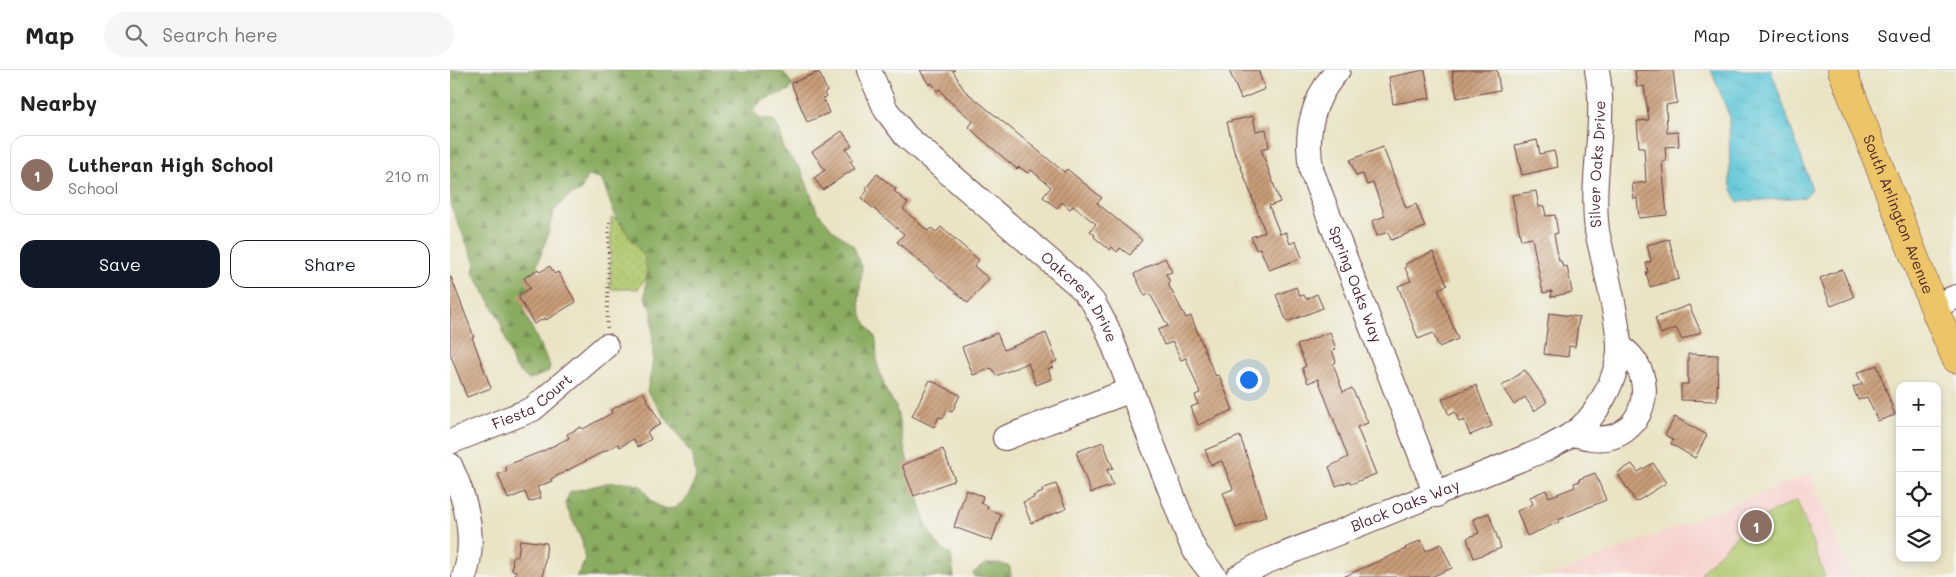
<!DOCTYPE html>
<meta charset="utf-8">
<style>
:root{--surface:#fff;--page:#f6f6f6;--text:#222;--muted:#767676;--line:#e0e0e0;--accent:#111827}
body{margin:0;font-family:Mali,sans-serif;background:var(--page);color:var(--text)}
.controls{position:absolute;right:15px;bottom:15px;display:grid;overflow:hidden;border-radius:10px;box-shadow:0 2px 8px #0003}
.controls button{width:45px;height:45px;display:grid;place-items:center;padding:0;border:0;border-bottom:1px solid var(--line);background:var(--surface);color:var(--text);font:25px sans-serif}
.you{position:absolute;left:798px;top:309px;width:18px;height:18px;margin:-12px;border:4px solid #fff;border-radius:50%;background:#1a73e8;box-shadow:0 0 0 8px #1a73e833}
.badge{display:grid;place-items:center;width:32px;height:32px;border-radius:50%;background:var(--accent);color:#fff;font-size:16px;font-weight:700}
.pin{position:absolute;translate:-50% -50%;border:2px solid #fff;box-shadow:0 1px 5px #0006}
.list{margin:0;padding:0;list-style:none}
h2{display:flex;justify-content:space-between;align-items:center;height:65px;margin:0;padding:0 20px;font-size:21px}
h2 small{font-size:16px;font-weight:400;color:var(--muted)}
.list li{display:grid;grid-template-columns:32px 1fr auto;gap:15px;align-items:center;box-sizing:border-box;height:80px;margin:0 10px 10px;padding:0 10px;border:1px solid var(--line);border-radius:15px}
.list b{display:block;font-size:19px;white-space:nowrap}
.list p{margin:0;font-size:16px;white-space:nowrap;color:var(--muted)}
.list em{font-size:16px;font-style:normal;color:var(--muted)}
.actions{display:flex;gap:10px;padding:15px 20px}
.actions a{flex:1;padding:11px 0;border:1px solid var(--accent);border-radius:15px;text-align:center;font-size:18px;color:var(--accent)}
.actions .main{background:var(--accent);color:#fff}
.icon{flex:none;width:28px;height:28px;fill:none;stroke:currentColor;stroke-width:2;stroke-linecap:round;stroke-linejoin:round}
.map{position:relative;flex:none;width:1506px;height:507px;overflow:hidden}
header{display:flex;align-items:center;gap:30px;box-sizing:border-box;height:70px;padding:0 25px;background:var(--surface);border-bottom:1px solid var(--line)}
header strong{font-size:24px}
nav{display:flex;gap:28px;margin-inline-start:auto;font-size:18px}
.search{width:350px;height:45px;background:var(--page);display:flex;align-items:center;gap:12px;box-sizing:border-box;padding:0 18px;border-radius:28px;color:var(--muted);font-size:19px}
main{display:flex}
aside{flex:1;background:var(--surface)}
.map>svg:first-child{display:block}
</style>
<header>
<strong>Map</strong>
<div class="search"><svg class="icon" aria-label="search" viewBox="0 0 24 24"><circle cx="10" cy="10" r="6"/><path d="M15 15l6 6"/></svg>Search here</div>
<nav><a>Map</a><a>Directions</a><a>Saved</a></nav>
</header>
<main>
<aside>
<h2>Nearby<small></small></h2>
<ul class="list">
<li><span class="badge" style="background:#8d6e63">1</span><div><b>Lutheran High School</b><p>School</p></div><em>210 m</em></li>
</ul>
<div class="actions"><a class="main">Save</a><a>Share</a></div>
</aside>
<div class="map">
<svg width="1506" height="507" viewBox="0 0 1506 507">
<defs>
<pattern id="grass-dots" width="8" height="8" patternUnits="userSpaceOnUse" patternTransform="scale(1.25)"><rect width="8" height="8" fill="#aec76c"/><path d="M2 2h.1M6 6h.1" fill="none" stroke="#97aa5e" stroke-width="1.8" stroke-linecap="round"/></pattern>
<pattern id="forest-firs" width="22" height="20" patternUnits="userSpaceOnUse" patternTransform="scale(1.25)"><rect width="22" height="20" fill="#8aac60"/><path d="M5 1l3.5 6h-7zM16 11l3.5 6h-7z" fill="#738b4f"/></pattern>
<pattern id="water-ripples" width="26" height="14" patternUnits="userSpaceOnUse" patternTransform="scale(1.25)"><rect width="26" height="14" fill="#5dc6d8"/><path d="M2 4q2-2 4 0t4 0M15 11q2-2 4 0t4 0" fill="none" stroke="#4fa0af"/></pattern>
<pattern id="building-hatch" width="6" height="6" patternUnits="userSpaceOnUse" patternTransform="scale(1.25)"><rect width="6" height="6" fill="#c99d78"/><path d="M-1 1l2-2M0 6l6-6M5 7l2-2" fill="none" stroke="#a57f63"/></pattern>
</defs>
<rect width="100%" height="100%" fill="#f6f6f2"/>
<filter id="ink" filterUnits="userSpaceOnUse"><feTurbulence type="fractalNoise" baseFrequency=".02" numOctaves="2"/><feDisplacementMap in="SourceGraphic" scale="10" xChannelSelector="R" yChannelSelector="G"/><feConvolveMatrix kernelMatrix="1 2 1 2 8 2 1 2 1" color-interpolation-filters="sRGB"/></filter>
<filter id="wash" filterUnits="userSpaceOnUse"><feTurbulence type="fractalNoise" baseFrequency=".0096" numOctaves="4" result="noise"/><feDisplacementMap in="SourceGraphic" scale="20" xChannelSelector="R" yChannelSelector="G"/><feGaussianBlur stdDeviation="1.12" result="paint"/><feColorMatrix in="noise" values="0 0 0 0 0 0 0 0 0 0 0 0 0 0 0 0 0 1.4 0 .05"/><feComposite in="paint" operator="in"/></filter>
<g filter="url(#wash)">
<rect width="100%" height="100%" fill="#eae3c4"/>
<!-- built -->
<path fill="#f7d0cb" d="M1360,404L1401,507H1100Z"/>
<!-- grass -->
<path fill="url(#grass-dots)" stroke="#7c734c" d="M161,148L196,154L199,204L188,219H160Z"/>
<!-- forest -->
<g fill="url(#forest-firs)" stroke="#6a6646">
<path d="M0,0H332L342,14L340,20L312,30L303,41L310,49L323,50L330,60L333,79L351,99L367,141L384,161L403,175L412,197L409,233L413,248L426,269L427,293L436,321L446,337L456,385L477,458L489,476L501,485L504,507H126L135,491L132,471L115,434L120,422L157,413L177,412L191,416L202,432L214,439L225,438L239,426L246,407L243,386L197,322L203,290L202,241L195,228L197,200L194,186L166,148L151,108L137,106L131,121L119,126L104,141L97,167L73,236L78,250L100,296L98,302L79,310L64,296L49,248L23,203L25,193L0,134Z"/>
<path d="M549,493L560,497L561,507H524L523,503L535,494Z"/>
</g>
<!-- garden -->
<path fill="#aec76c" stroke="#7c734c" d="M1347,430L1375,507H1251L1253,500L1298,454Z"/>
<!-- water -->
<path fill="url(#water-ripples)" stroke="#547282" d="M1261,0H1321L1362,119L1355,127L1287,132L1280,113L1279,45Z"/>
<g id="blocks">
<!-- building -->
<g fill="url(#building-hatch)">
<path d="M470,0H505L503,1L514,20L614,102L617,99L652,128L647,133L692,170L680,185L670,178L667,182L662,177L660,180L644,167L645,165L640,161L646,154L623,136L620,139L612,132L607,138L593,127L601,117L581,100L578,103L569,97L567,99L527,65L519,57L523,51L497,29L490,19L487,21L482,13L479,15Z"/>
<path d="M779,0H808L815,19L791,29Z"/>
<path d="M975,0L980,28L943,34L939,7Z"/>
<path d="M1010,0H1047L1050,20L1007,28L1002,1Z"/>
<path d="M1185,0H1223L1227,33L1216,35L1217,63L1228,62L1229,76L1215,77L1216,91L1212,92L1217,145L1189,148L1187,128L1184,129L1182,114L1196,112L1194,77H1189L1187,51L1199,50L1194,16L1187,17Z"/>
<path d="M369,2L377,21L374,23L376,27L373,28L379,43L357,52L341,13Z"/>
<path d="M803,46L806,61L816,59L819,77L811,79L830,132L819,136L830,164L836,162L840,174L846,171L852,188L819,200L810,178L806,180L801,167L815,162L786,84L785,85L777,52Z"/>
<path d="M392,61L402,75L396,79L403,89L400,91L405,98L373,120L364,108L375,100L362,82Z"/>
<path d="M1087,70L1090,84L1104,81L1108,97L1072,105L1065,75Z"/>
<path d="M933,77L956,138L966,134L975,157L941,170L938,162L927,166L922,151L935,146L923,113L917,115L913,104L906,106L900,90Z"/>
<path d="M427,104L446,119L444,121L458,133L453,139L478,161L481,158L486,162L491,157L529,190L524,196L539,209L518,233L447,172L454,164L411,128L418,120L416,118Z"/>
<path d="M1086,121L1089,137L1094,136L1096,146L1105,145L1108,163L1104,164L1109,191H1111L1113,197L1117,196L1122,222L1101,227L1102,221L1093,223L1082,168L1071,170L1062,125Z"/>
<path d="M1219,169L1229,209L1200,217L1196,202H1198L1196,193L1201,191L1197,175Z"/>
<path d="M983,182L997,215L988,219L1008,269L989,277L983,263L968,269L948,216L961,211L955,198L957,197L955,194Z"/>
<path d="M715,188L722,202L716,204L720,212L718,214L736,248L741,246L763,301L766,306L769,305L783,340L748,355L741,337L748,334L745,325L750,323L736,288L731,290L723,272L714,275L708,260L718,256L700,224L695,226L684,204Z"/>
<path d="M100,196L104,204L108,202L126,232L96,250L95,248L84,254L68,226L80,218L74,208L88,199L90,202Z"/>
<path d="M1392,199L1404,227L1381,236L1370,208Z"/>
<path d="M0,207H1L24,267H22L41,318L17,327L0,284Z"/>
<path d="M846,217L850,226L854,225L856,229L867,224L873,238L837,252L826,225Z"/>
<path d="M1239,235L1251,262L1232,270L1226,258L1211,264L1205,248Z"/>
<path d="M1099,243L1129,247L1125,277L1119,276L1118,287L1094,284Z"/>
<path d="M880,262L886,279L882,280L886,292L883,294L893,322L902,318L918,353L907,357L926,404L901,414L900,411L886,416L879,397L898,387L868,309L858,313L852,298L856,296L847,275Z"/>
<path d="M547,263L554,280L596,263L607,291L602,293L603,297L598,299L602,309L586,315L578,293L546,306L542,298L523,305L512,277Z"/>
<path d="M1238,284L1268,285L1267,331L1231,330V314H1238Z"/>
<path d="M1427,295L1445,345L1428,351L1417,327L1408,330L1403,317L1412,314L1407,303Z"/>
<path d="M1075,300L1097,332L1084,341L1075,327L1064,335L1052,316Z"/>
<path d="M480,310L510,325L502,342L497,340L493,348L489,347L484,357L462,346Z"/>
<path d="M1026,315L1042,356L1020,365L1014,350L1009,352L1005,342L999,345L992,329Z"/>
<path d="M193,322L211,354L197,362L201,369L188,377L183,369L170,377L168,374L101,409L102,411L87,417L91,428L79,432L75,422L58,429L48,404L57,401L55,396L93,381L119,368L117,364L131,357L133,359L162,343L161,340Z"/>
<path d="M1225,347L1257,365L1245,388L1221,374L1223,370L1215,365Z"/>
<path d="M790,366L817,446L786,458L773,423L783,419L772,391L761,395L755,380Z"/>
<path d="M653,372L663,398L657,400L663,415L641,423L626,382Z"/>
<path d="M493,379L505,410L464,426L452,395Z"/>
<path d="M1203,393L1216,413L1186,432L1167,403L1182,394L1188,402Z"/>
<path d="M1145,403L1156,430L1108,450L1109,452L1077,466L1067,441L1083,434L1080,427L1096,420L1099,427L1125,417L1124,413L1130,411L1129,409Z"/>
<path d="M606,414L616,439L581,453L573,432L584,428L583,426L593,422L592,419Z"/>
<path d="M516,420L533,426L531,433L538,436L537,439L551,444L542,471L504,457Z"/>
<path d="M1039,443L1051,478L1024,488L1017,468L1029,463L1023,449Z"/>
<path d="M70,470L97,473L93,507H65L66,501L62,500L63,486L68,487Z"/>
<path d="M971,470L976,481L991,474L1002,498L981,507H893L956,479L955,478Z"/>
</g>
</g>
</g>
<g filter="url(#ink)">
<use href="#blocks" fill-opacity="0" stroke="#623c42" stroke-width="1"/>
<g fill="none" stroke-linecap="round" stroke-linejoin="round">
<defs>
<g id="minor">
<path id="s1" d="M419,0L436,40L456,66L629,216L643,232L657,258L741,473L747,484L765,507"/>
<path id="s2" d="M888,0C862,29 854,65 862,102L986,425"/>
<path d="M1484,236L1506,227"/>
<path d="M1123,363C1128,366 1135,367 1142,368C1194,375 1214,305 1169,276"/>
<path d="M555,368L681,320"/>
<path id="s3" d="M0,372L83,339L156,276"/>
<path d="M0,395C16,429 27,470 14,507"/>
<path id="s4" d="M788,507L813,493L1096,379C1107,373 1119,367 1129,359C1149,343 1171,300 1169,274C1166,236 1155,199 1147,161C1140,108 1157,53 1147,0"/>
</g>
<g id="major">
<path id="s5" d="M1392,0L1487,245L1506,289"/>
</g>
</defs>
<!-- minor casing -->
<use href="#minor" stroke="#623c42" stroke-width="26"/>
<!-- major casing -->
<use href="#major" stroke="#623c42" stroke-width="29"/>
<!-- path -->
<path stroke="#623c42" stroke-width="3" stroke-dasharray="1 4" stroke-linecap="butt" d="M157,258L159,150"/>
<!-- minor -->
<use href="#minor" stroke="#fff" stroke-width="24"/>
<!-- major -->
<use href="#major" stroke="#edc569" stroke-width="28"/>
</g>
</g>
<g text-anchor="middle" stroke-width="4.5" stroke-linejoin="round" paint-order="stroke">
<!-- street labels -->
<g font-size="15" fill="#4a1f2b" stroke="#f6f6f2">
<text dy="5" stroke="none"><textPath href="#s4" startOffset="651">Silver Oaks Drive</textPath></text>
<text dy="5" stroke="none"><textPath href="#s5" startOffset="155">South Arlington Avenue</textPath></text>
<text dy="5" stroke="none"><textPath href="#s2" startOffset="230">Spring Oaks Way</textPath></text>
<text dy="5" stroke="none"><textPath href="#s1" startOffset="314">Oakcrest Drive</textPath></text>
<text dy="5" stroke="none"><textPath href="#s3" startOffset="92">Fiesta Court</textPath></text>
<text dy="5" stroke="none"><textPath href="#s4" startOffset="182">Black Oaks Way</textPath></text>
</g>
</g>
</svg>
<div class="controls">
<button>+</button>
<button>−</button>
<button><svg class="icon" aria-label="locate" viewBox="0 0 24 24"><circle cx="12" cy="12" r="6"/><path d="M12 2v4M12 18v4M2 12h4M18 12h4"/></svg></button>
<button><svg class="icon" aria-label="layers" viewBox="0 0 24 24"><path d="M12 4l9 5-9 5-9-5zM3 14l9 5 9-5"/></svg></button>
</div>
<div class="you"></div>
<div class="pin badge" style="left:1306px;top:456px;background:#8d6e63">1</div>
</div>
</main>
